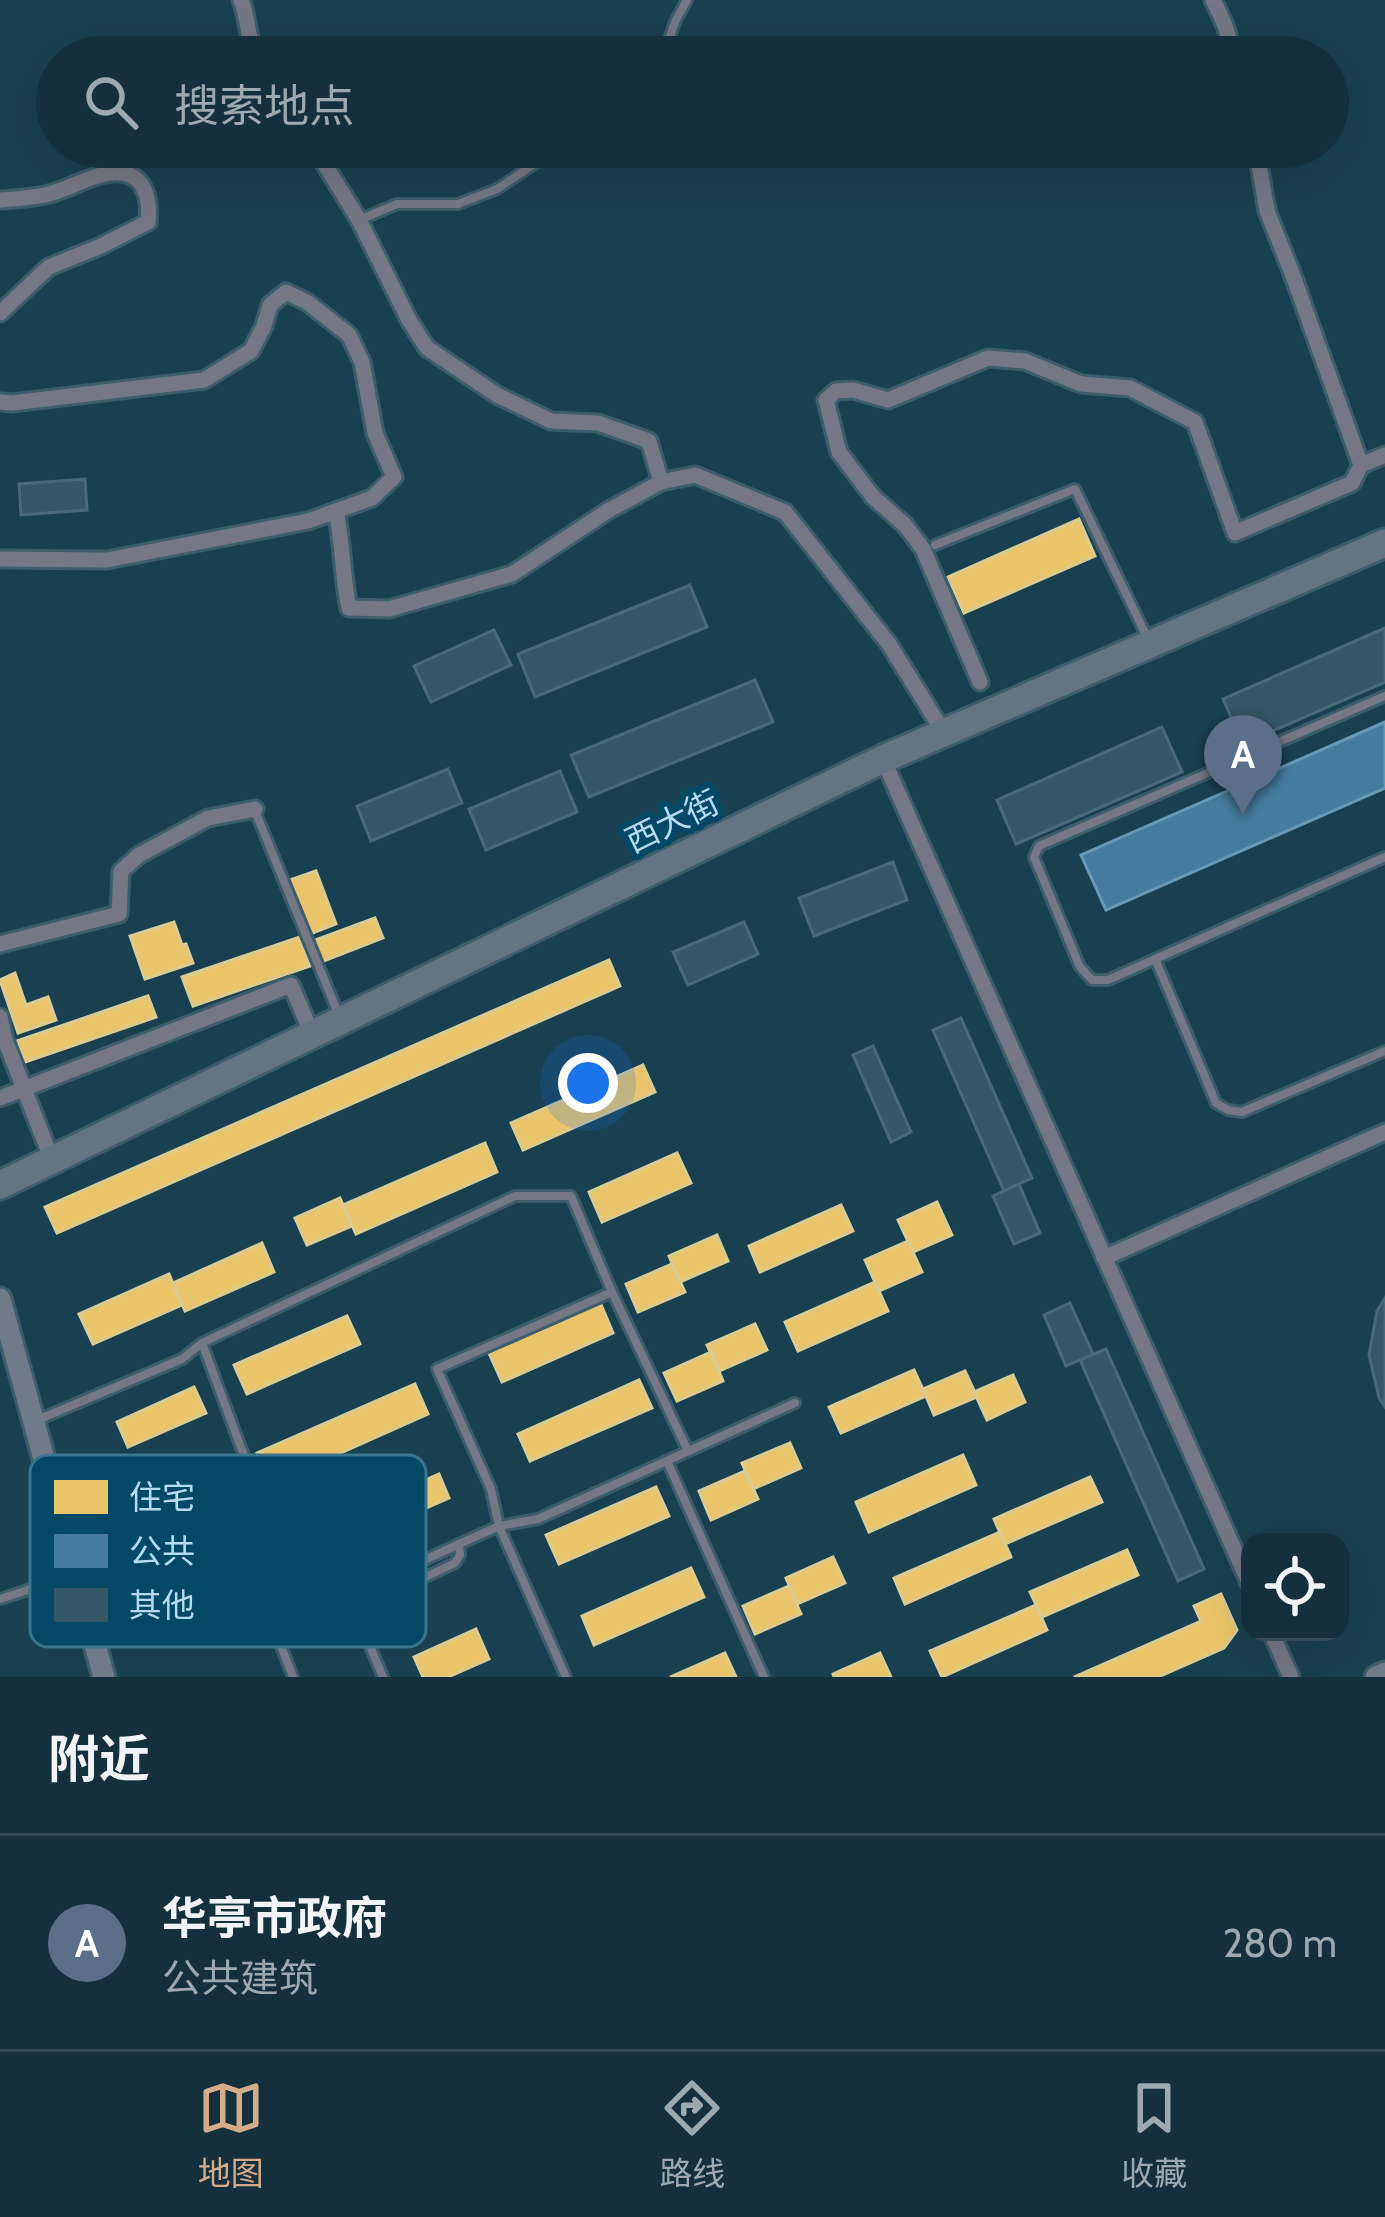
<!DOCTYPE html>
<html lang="zh">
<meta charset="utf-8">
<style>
:root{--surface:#13303c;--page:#203c47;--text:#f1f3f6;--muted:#9da9af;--line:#324b56;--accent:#d6ab8b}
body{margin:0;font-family:Cabin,"Noto Sans SC",sans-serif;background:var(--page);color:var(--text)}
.controls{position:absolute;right:36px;bottom:36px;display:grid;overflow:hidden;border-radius:24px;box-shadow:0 12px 48px #0002}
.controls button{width:108px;height:108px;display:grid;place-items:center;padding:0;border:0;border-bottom:3px solid var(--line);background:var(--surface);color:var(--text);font:60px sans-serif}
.you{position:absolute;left:588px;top:1083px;width:42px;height:42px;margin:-30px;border:9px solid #fff;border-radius:50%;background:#1a73e8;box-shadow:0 0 0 18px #1a73e833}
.badge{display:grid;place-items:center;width:78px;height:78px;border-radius:50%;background:var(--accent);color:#fff;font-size:39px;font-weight:700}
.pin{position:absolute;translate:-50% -99px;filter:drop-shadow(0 3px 6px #0008)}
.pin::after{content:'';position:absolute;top:63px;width:42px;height:36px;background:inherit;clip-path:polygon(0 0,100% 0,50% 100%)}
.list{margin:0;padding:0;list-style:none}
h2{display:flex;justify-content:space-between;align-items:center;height:156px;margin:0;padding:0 48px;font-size:51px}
h2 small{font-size:39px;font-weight:400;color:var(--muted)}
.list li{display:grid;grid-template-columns:78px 1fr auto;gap:36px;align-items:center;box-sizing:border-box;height:216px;padding:0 48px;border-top:3px solid var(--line)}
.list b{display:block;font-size:45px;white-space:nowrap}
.list p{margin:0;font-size:39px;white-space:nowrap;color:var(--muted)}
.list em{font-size:39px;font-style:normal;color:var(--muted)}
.icon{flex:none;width:66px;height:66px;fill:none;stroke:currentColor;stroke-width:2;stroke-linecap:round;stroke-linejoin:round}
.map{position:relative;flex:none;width:1385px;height:1677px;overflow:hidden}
.search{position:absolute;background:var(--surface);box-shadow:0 12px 48px #0002;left:36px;right:36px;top:36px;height:132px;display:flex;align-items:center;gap:30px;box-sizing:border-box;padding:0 42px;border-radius:66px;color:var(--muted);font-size:45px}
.sheet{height:372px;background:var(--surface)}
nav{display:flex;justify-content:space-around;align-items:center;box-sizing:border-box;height:168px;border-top:3px solid var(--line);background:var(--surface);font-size:33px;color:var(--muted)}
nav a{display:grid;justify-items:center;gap:6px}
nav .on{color:var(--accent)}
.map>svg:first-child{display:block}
</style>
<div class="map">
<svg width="1385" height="1677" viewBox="0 0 1385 1677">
<rect width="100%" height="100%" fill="#194050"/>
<!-- homes -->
<g fill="#e9c46a" stroke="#dacb92" stroke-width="3">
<path d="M1079,519L1095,556L964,613L948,577Z"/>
<path d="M316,871L336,924L310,934L290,880Z"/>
<path d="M375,918L383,938L321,962L313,941Z"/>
<path d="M174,922L182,945L186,944L193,963L145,979L130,936Z"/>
<path d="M300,937L310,966L193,1006L182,977Z"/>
<path d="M609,960L620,986L57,1233L45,1207Z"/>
<path d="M15,973L26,1005L48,997L56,1020L18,1033L0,980Z"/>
<path d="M148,996L156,1017L25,1062L17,1041Z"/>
<path d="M643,1065L655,1092L523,1150L511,1123Z"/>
<path d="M485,1143L497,1172L356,1234L343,1205Z"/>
<path d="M677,1153L691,1183L602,1222L589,1192Z"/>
<path d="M340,1198L352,1226L307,1245L295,1218Z"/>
<path d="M937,1202L952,1235L913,1252L898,1220Z"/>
<path d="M841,1205L853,1231L760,1272L749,1246Z"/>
<path d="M717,1235L728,1261L680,1282L669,1256Z"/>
<path d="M908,1241L922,1272L879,1291L865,1260Z"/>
<path d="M262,1243L274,1272L185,1311L173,1283Z"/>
<path d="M672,1264L685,1292L638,1312L626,1284Z"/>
<path d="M169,1274L182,1305L93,1344L79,1314Z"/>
<path d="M875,1282L888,1311L798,1351L785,1322Z"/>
<path d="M600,1302L613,1333L502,1382L488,1351Z"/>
<path d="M347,1316L360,1344L247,1394L234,1365Z"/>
<path d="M755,1324L767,1350L719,1371L707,1345Z"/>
<path d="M711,1352L723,1381L677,1401L664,1373Z"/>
<path d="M914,1370L926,1396L841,1433L829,1407Z"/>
<path d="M965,1371L977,1397L934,1415L923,1389Z"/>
<path d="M1013,1375L1025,1402L987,1420L974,1392Z"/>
<path d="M639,1380L652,1408L530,1461L518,1434Z"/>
<path d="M415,1384L428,1414L271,1484L257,1453Z"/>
<path d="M194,1387L206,1413L128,1447L117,1422Z"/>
<path d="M790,1443L801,1468L753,1489L742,1463Z"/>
<path d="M963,1455L976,1485L869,1532L856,1502Z"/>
<path d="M745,1471L758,1499L711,1520L699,1491Z"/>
<path d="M439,1474L449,1498L299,1564L289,1540Z"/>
<path d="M1090,1477L1102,1502L1005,1544L994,1519Z"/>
<path d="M656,1487L669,1516L559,1564L546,1535Z"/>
<path d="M1000,1532L1011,1557L905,1604L894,1578Z"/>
<path d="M1127,1550L1138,1575L1042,1617L1030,1592Z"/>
<path d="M833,1557L845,1583L797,1604L786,1578Z"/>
<path d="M691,1568L704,1597L594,1645L582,1616Z"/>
<path d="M789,1586L801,1614L755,1634L743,1606Z"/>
<path d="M1221,1594L1237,1630L1224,1648L1158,1677H1074L1201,1621L1194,1606Z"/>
<path d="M1036,1605L1047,1630L942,1677L930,1651Z"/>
<path d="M476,1629L489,1659L448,1677H423L414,1657Z"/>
<path d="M725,1653L736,1677H670Z"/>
<path d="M880,1653L891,1677H834L833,1674Z"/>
</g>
<!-- public -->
<path fill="#457b9d" stroke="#6798b6" stroke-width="3" d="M1385,722V788L1106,910L1081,855Z"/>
<!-- building -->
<g fill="#345868" stroke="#496a79" stroke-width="3">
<path d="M85,479L87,510L21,515L19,484Z"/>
<path d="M690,585L707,627L535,697L518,654Z"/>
<path d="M1385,628V682L1243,744L1223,699Z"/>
<path d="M494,630L511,665L431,702L414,666Z"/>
<path d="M755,680L773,722L589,797L571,755Z"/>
<path d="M1162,727L1182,772L1016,844L997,800Z"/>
<path d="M448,769L462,803L371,841L357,806Z"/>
<path d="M560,771L577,812L486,850L469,809Z"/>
<path d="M893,862L907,900L814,936L799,898Z"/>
<path d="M744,922L758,954L688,985L673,952Z"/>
<path d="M961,1018L1032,1178L1004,1191L933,1030Z"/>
<path d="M873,1046L911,1132L891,1142L853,1055Z"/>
<path d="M1019,1184L1040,1233L1014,1244L993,1196Z"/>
<path d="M1385,1298V1407L1379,1398L1369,1355L1377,1311Z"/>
<path d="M1070,1303L1093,1354L1066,1366L1044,1315Z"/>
<path d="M1106,1349L1204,1569L1178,1581L1080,1360Z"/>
</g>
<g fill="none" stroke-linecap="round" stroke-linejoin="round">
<defs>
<g id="lane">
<path d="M663,57L675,22L687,0"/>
<path d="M359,220L397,204H458L497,189L560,147"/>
<path d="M935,545L1075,489L1147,637"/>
<path d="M1385,696L1039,846L1034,857L1080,967L1092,980H1108L1385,857"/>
<path d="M255,811L338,1013"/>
<path d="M1156,961L1216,1103L1228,1110L1242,1112L1385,1051"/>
<path d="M612,1292L688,1451"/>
<path d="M202,1343L303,1614"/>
<path d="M35,1421L182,1359L202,1343L515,1196H571L612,1292L437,1369L491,1489L499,1526L566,1677"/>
<path d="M667,1461L764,1677"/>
<path d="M348,1594L383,1677"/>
<path d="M0,1599L74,1575"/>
<path d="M375,1601L455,1563L460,1555L459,1544"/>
<path d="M293,1677L274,1628L499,1526L538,1519L795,1403"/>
</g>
<g id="street">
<path d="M241,0C250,21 244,33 259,57"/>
<path d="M1213,0L1224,23L1235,57"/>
<path d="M314,147L359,220L409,320L427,348L497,395L551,421L598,423L649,441L661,482"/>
<path d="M1256,147L1267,211L1292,273L1361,465"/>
<path d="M0,200C16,199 33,198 49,194C68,189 86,178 105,174C141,167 151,192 148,222L101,246L49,267L0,313"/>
<path d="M0,402L12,403L204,380L251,351L264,326L270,305L286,292L307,302L349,335L362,362L375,433L394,477L372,498L308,521L107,560L0,559"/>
<path d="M336,511C343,544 342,575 349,608L389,609L512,574L609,510L661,482L695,475L785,512L889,644L944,733"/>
<path d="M980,682L923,549L905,525L873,497L839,452L826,400L836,391L853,390L888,400L988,358L1025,361L1081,384L1130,388L1195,422L1235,533L1352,483L1361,465L1385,455"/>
<path d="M883,759L1250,1585"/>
<path d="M0,944L119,914L121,871L139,855L208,818L255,809"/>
<path d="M0,1017L5,1040L52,1160"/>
<path d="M0,1098L291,985L312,1034"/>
<path d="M1104,1258L1385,1132"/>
<path d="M1271,1632L1291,1677"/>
</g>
<g id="secondary">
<path d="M0,1299L104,1677"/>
<path d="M1376,1677L1385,1673"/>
</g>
<path id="highway" d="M0,1185L883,759L1385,543"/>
</defs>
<!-- lane casing -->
<use href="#lane" stroke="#3c5d6b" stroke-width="14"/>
<!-- street casing -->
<use href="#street" stroke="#3c5d6b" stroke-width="21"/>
<!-- secondary casing -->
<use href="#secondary" stroke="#3c5d6b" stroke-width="27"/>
<!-- highway casing -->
<use href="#highway" stroke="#3c5d6b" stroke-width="33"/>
<!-- lane -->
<use href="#lane" stroke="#757884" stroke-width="8"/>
<!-- street -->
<use href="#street" stroke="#757884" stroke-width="15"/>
<!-- secondary -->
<use href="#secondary" stroke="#717a87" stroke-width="21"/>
<!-- highway -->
<use href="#highway" stroke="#647483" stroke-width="27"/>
</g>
<g text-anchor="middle" stroke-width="12" stroke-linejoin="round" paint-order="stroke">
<!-- street labels -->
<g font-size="33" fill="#b6dbf0" stroke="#034966">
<text transform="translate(672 821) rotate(-26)" y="12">西大街</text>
</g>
</g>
<!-- legend -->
<rect x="30" y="1455" width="396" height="192" rx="18" fill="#034966" stroke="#39758f" stroke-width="3"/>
<rect x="54" y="1480" width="54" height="34" fill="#e9c46a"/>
<rect x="54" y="1534" width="54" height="34" fill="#457b9d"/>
<rect x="54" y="1588" width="54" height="34" fill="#345868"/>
<g font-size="33" fill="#b6dbf0">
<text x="129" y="1509">住宅</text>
<text x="129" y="1563">公共</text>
<text x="129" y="1617">其他</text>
</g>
</svg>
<div class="controls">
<button><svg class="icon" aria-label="locate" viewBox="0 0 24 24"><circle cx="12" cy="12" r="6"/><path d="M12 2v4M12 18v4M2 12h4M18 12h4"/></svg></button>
</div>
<div class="you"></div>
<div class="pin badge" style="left:1243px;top:814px;background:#5c6f8a">A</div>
<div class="search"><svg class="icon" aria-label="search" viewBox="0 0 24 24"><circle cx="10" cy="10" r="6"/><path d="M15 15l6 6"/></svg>搜索地点</div>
</div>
<section class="sheet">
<h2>附近<small></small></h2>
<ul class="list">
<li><span class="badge" style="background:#5c6f8a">A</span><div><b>华亭市政府</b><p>公共建筑</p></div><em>280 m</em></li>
</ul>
</section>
<nav>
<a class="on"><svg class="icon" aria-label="map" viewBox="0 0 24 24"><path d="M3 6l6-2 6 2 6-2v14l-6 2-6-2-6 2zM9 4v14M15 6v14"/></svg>地图</a>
<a><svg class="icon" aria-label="directions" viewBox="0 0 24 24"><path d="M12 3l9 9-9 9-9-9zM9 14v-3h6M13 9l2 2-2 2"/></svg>路线</a>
<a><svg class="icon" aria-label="saved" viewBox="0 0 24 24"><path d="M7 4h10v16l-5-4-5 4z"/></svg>收藏</a>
</nav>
